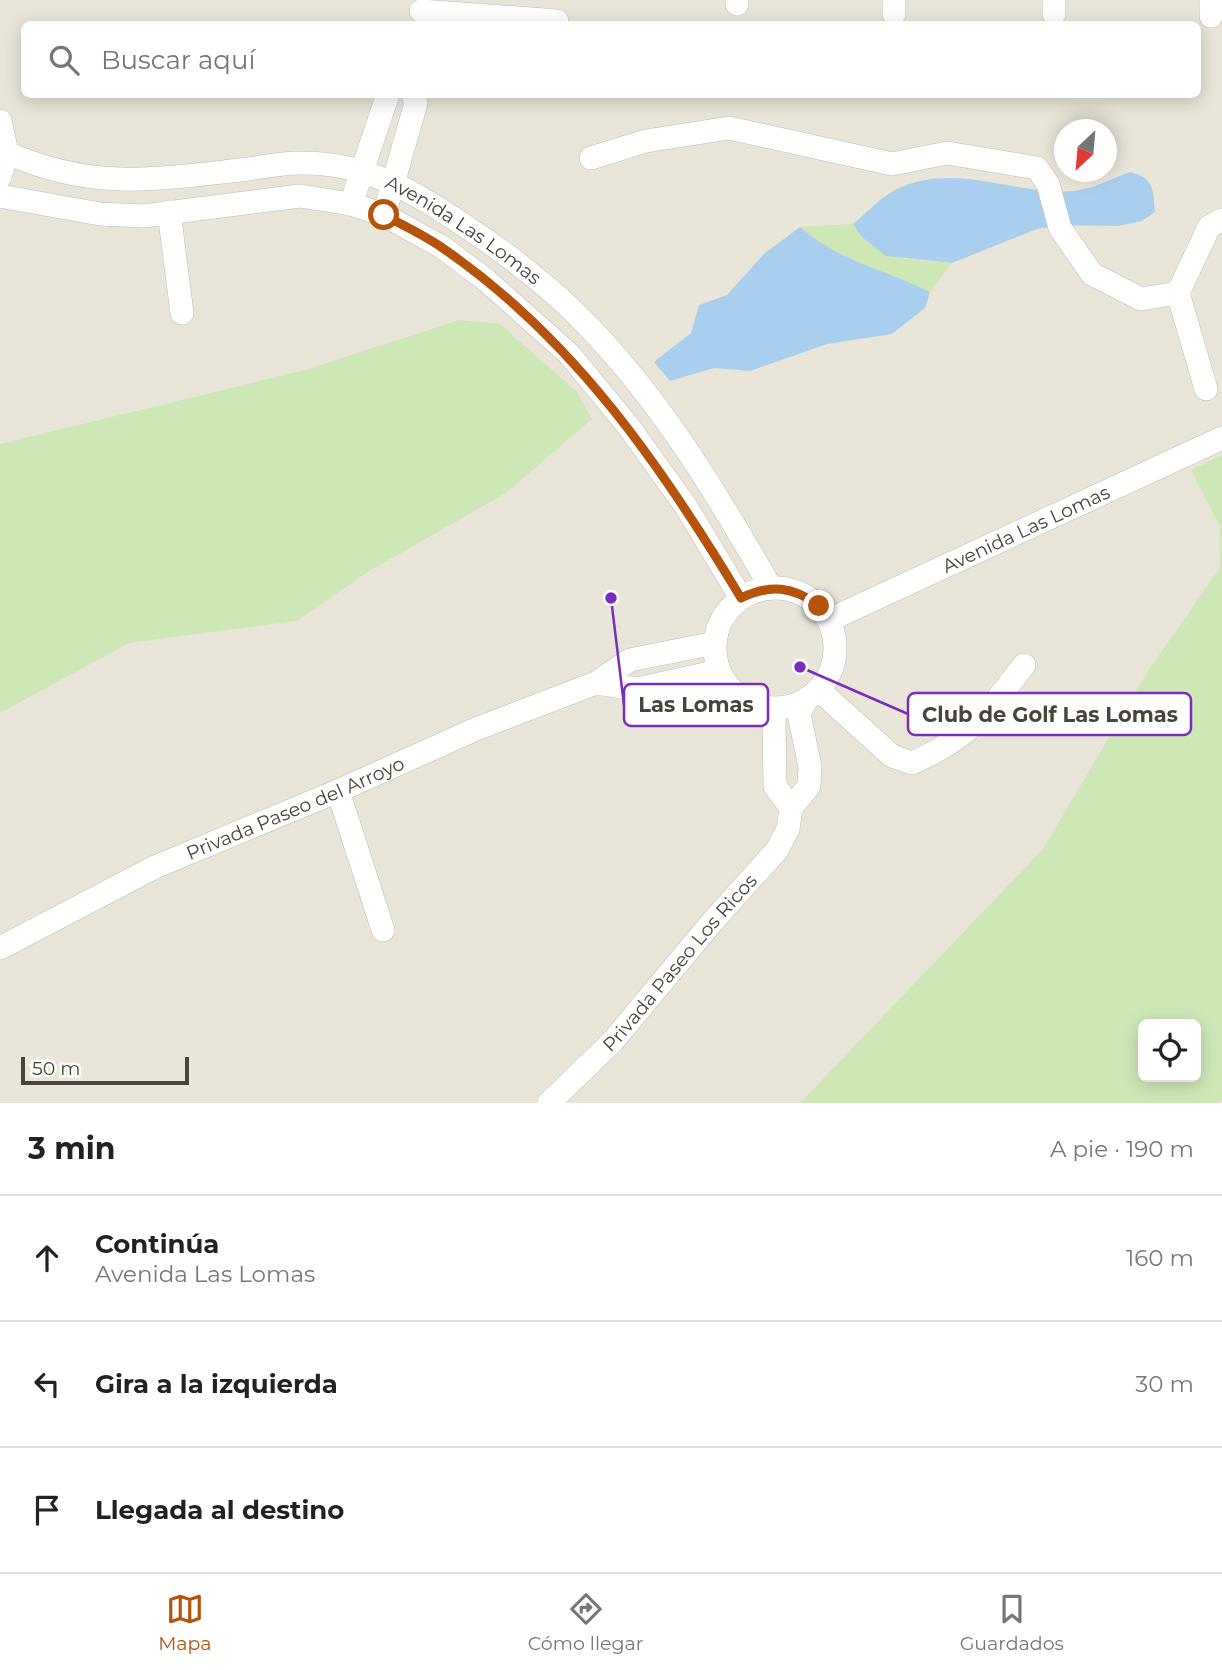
<!DOCTYPE html>
<html lang="es">
<meta charset="utf-8">
<style>
:root{--surface:#fff;--page:#f2f2f2;--text:#222;--muted:#767676;--line:#e0e0e0;--accent:#b45309}
body{margin:0;font-family:Montserrat,sans-serif;background:var(--page);color:var(--text)}
.controls{position:absolute;right:21px;bottom:21px;display:grid;overflow:hidden;border-radius:10px;box-shadow:0 4px 18px #0003}
.controls button{width:63px;height:63px;display:grid;place-items:center;padding:0;border:0;border-bottom:2px solid var(--line);background:var(--surface);color:var(--text);font:35px sans-serif}
.compass{position:absolute;left:1054px;top:119px;width:63px;height:63px;border-radius:50%;background:var(--surface);box-shadow:0 4px 18px #0003;rotate:206deg}
.scale{position:absolute;left:21px;bottom:18px;width:168px;box-sizing:border-box;padding-left:7px;border:4px solid #494439;border-top:0;font-size:19px;line-height:24px;white-space:nowrap;color:#494439;-webkit-text-stroke:5px #fff;paint-order:stroke}
.stop{position:absolute;width:21px;height:21px;margin:-16px;border:5px solid #b45309;border-radius:50%;background:#fff}
.stop.end{background:#b45309;border-color:#fff;box-shadow:0 2px 7px #0008}
.list{margin:0;padding:0;list-style:none}
h2{display:flex;justify-content:space-between;align-items:center;height:91px;margin:0;padding:0 28px;font-size:30px}
h2 small{font-size:23px;font-weight:400;color:var(--muted)}
.list li{display:grid;grid-template-columns:46px 1fr auto;gap:21px;align-items:center;box-sizing:border-box;height:126px;padding:0 28px;border-top:2px solid var(--line)}
.list b{display:block;font-size:26px;white-space:nowrap}
.list p{margin:0;font-size:23px;white-space:nowrap;color:var(--muted)}
.list em{font-size:23px;font-style:normal;color:var(--muted)}
.icon{flex:none;width:38px;height:38px;fill:none;stroke:currentColor;stroke-width:2;stroke-linecap:round;stroke-linejoin:round}
.map{position:relative;flex:none;width:1222px;height:1103px;overflow:hidden}
.search{position:absolute;background:var(--surface);box-shadow:0 4px 18px #0003;left:21px;right:21px;top:21px;height:77px;display:flex;align-items:center;gap:18px;box-sizing:border-box;padding:0 24px;border-radius:10px;color:var(--muted);font-size:26px}
.sheet{height:469px;background:var(--surface)}
nav{display:flex;justify-content:space-around;align-items:center;box-sizing:border-box;height:98px;border-top:2px solid var(--line);background:var(--surface);font-size:19px;color:var(--muted)}
nav a{display:grid;justify-items:center;gap:4px}
nav .on{color:var(--accent)}
.map>svg:first-child{display:block}
</style>
<div class="map">
<svg width="1222" height="1103" viewBox="0 0 1222 1103">
<rect width="100%" height="100%" fill="#f5f2eb"/>
<!-- residential -->
<path fill="#e9e5d9" fill-rule="evenodd" d="M0,0H1222V1103H0ZM24,24H1198V94H24ZM1064,130H1106V172H1064ZM1143,1024H1196V1077H1143Z"/>
<!-- green -->
<g fill="#cee8b5" fill-rule="evenodd">
<path d="M853,224C883,265 906,258 952,263L930,292C883,269 842,262 800,227Z"/>
<path d="M459,320L500,324L577,392L592,419L506,493L371,570L296,621L129,643L0,713V444L305,370Z"/>
<path d="M1222,455V1100L1218,1103H800L1043,849L1148,671L1219,569L1220,527L1191,470ZM1196,1024V1077H1143V1024Z"/>
</g>
<!-- water -->
<g fill="#a9cfef">
<path d="M1130,172C1154,178 1153,189 1155,212L1142,221L1118,226L1060,225L1037,229L952,263L886,256L862,237L853,224C866,213 880,198 895,190C954,160 1013,196 1074,191C1093,189 1113,178 1130,172Z"/>
<path d="M800,227C843,263 882,268 930,292L925,308L892,334L827,344L750,371L714,368L670,381L654,362L691,333L699,305L727,295L765,253Z"/>
</g>
<g fill="none" stroke-linecap="round" stroke-linejoin="round">
<defs>
<g id="minor">
<path d="M737,4V0"/>
<path d="M421,11L557,21"/>
<path d="M894,14V0"/>
<path d="M1054,14V0"/>
<path d="M1211,16V0"/>
<path d="M0,121L7,153L0,177"/>
<path id="s1" d="M7,153C93,190 150,180 240,170C260,168 282,162 303,163C364,163 410,189 459,222C505,252 551,287 590,328C663,404 719,497 771,588"/>
<path d="M591,158L646,141L729,128L892,164L947,153L1037,168L1048,184L1060,228L1092,274L1141,299L1178,293"/>
<path d="M0,196L100,214L143,216L300,196L351,204L384,215L442,247L486,280L569,354L629,427L687,508L741,598"/>
<path d="M351,204L388,94"/>
<path d="M169,212L182,313"/>
<path d="M384,215L416,103L413,94"/>
<path d="M1206,389L1178,293L1209,227L1222,220"/>
<circle cx="775" cy="648" r="60"/>
<path id="s2" d="M829,620L1222,438"/>
<path d="M596,683L637,689L719,671"/>
<path d="M819,690L892,756L912,763C971,737 986,714 1024,665"/>
<path d="M760,706L774,720L775,786L791,808"/>
<path d="M338,791L383,930"/>
<path id="s3" d="M0,948L155,867L338,791L476,729L596,683L630,660L715,643"/>
<path id="s4" d="M549,1103L613,1041L712,922L777,850L788,829L791,808L809,786L810,767L799,714L806,700"/>
</g>
</defs>
<!-- minor casing -->
<use href="#minor" stroke="#c0bbad" stroke-width="24"/>
<!-- minor -->
<use href="#minor" stroke="#fff" stroke-width="23"/>
</g>
<g fill="none" stroke-linecap="round" stroke-linejoin="round">
<!-- route -->
<path stroke="#b45309" stroke-width="9" d="M384,215C404,226 426,236 444,249C573,338 661,465 741,598C770,584 793,586 819,606"/>
</g>
<g text-anchor="middle" stroke-width="6" stroke-linejoin="round" paint-order="stroke">
<!-- street labels -->
<g font-size="19" fill="#494439" stroke="#fff">
<text dy="7" stroke="none"><textPath href="#s1" startOffset="478">Avenida Las Lomas</textPath></text>
<text dy="7" stroke="none"><textPath href="#s2" startOffset="217">Avenida Las Lomas</textPath></text>
<text dy="7" stroke="none"><textPath href="#s3" startOffset="327">Privada Paseo del Arroyo</textPath></text>
<text dy="7" stroke="none"><textPath href="#s4" startOffset="192">Privada Paseo Los Ricos</textPath></text>
</g>
</g>
<!-- callouts -->
<path fill="none" stroke="#7b2cbf" stroke-width="2.5" d="M611 598L624 705M800 667L908 714"/>
<g fill="#7b2cbf" stroke="#fff" stroke-width="2.5">
<circle cx="611" cy="598" r="7"/>
<circle cx="800" cy="667" r="7"/>
</g>
<g fill="#fff" stroke="#7b2cbf" stroke-width="2.5">
<rect x="624" y="684" width="144" height="42" rx="7"/>
<rect x="908" y="693" width="283" height="42" rx="7"/>
</g>
<g font-size="21" text-anchor="middle" font-weight="bold" fill="#494439">
<text x="696" y="712">Las Lomas</text>
<text x="1050" y="722">Club de Golf Las Lomas</text>
</g>
</svg>
<div class="controls">
<button><svg class="icon" aria-label="locate" viewBox="0 0 24 24"><circle cx="12" cy="12" r="6"/><path d="M12 2v4M12 18v4M2 12h4M18 12h4"/></svg></button>
</div>
<svg class="compass" viewBox="-18 -18 36 36"><path d="M0-13l5 13h-10z" fill="#e53935"/><path d="M0 13l5-13h-10z" fill="#767676"/></svg>
<div class="scale">50 m</div>
<div class="stop" style="left:384px;top:215px"></div>
<div class="stop end" style="left:819px;top:606px"></div>
<div class="search"><svg class="icon" aria-label="search" viewBox="0 0 24 24"><circle cx="10" cy="10" r="6"/><path d="M15 15l6 6"/></svg>Buscar aquí</div>
</div>
<section class="sheet">
<h2>3 min<small>A pie · 190 m</small></h2>
<ul class="list">
<li><svg class="icon" aria-label="ahead" viewBox="0 0 24 24"><path d="M12 20V5M6 11l6-6 6 6"/></svg><div><b>Continúa</b><p>Avenida Las Lomas</p></div><em>160 m</em></li>
<li><svg class="icon" aria-label="left" viewBox="0 0 24 24"><path d="M17 20v-9H6M10 6l-5 5 5 5"/></svg><div><b>Gira a la izquierda</b></div><em>30 m</em></li>
<li><svg class="icon" aria-label="arrive" viewBox="0 0 24 24"><path d="M6 21V4h12l-3 4 3 4H6"/></svg><div><b>Llegada al destino</b></div></li>
</ul>
</section>
<nav>
<a class="on"><svg class="icon" aria-label="map" viewBox="0 0 24 24"><path d="M3 6l6-2 6 2 6-2v14l-6 2-6-2-6 2zM9 4v14M15 6v14"/></svg>Mapa</a>
<a><svg class="icon" aria-label="directions" viewBox="0 0 24 24"><path d="M12 3l9 9-9 9-9-9zM9 14v-3h6M13 9l2 2-2 2"/></svg>Cómo llegar</a>
<a><svg class="icon" aria-label="saved" viewBox="0 0 24 24"><path d="M7 4h10v16l-5-4-5 4z"/></svg>Guardados</a>
</nav>
